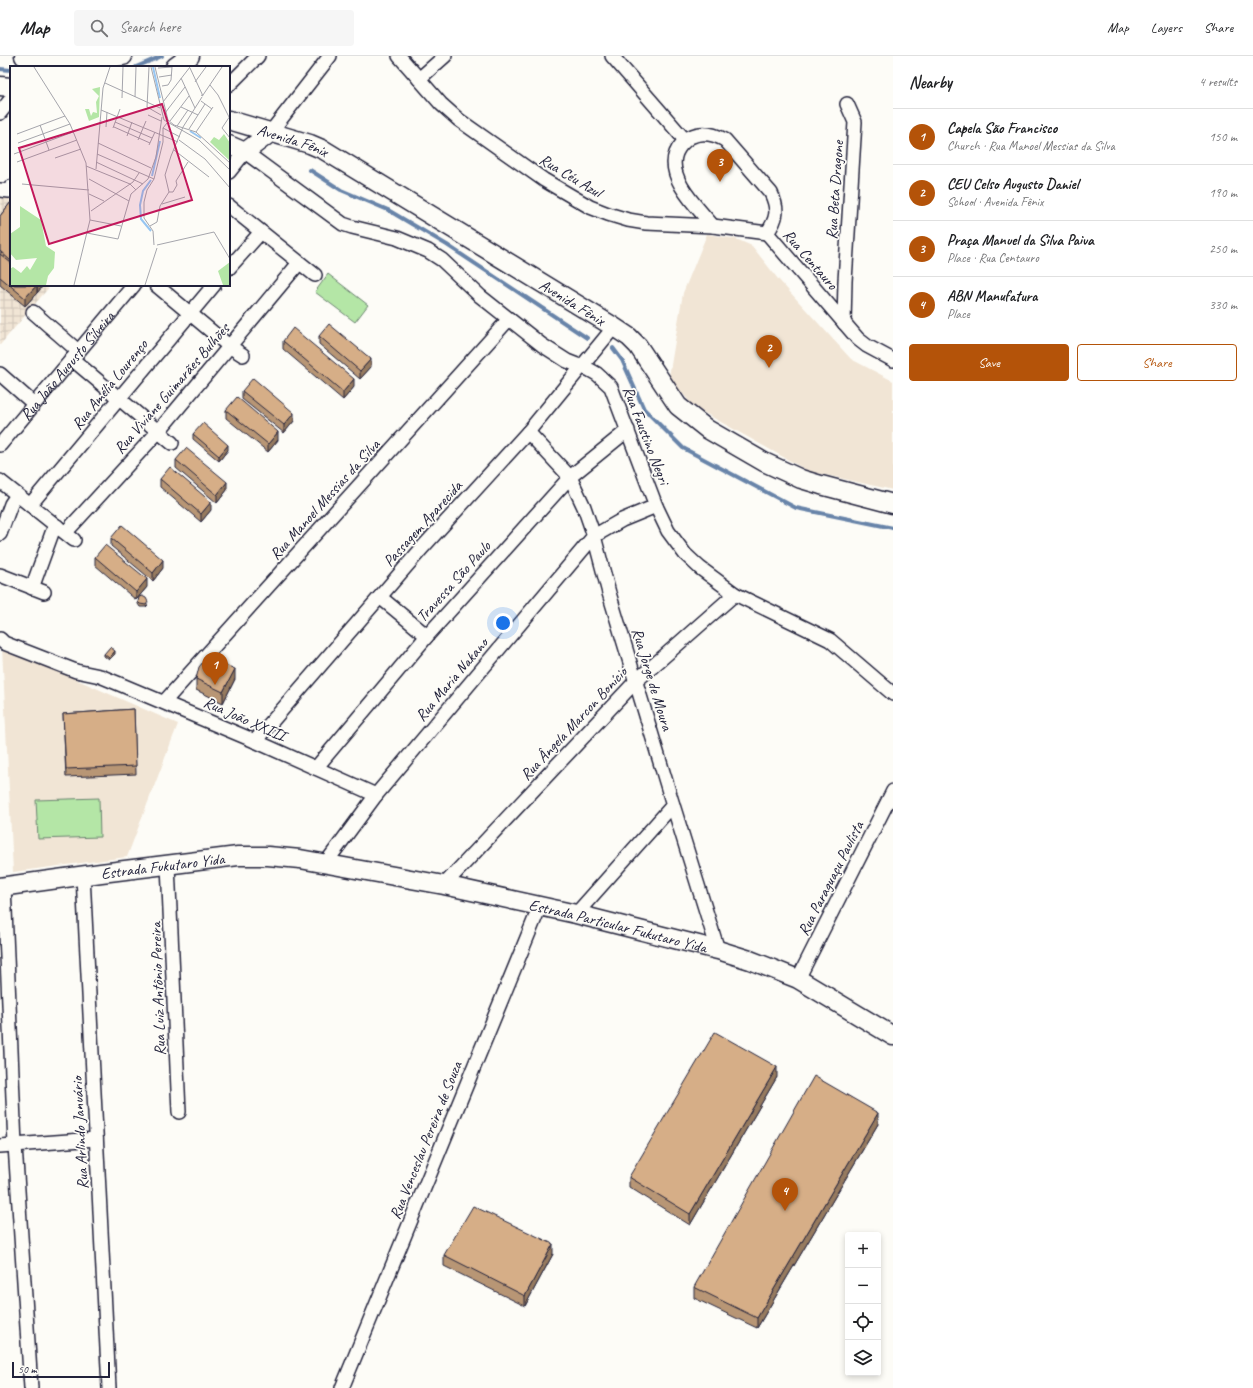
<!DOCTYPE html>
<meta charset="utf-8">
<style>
:root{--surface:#fff;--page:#f6f6f6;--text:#202124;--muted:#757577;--line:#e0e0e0;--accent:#b45309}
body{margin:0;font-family:Caveat,sans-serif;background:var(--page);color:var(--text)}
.controls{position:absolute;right:12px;bottom:12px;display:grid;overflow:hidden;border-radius:4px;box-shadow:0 2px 6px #0003}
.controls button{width:36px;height:36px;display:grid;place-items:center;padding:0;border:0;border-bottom:1px solid var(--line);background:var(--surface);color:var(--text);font:20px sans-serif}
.scale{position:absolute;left:12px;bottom:10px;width:98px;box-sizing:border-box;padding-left:4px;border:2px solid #22223b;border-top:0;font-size:11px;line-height:14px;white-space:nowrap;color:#22223b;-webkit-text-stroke:3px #fdfcf7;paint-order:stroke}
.you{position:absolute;left:503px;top:567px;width:14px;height:14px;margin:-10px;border:3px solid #fff;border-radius:50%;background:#1a73e8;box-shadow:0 0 0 6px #1a73e833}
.badge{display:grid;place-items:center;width:26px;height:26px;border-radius:50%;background:var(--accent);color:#fff;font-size:13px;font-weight:700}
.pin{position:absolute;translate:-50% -33px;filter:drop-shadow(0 1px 2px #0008)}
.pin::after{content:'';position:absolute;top:21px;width:14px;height:12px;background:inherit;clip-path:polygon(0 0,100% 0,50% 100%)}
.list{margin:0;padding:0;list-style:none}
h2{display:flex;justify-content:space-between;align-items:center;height:52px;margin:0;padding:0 16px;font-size:17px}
h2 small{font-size:13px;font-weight:400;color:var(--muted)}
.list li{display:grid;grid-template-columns:26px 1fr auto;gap:12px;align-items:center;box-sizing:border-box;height:56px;padding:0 16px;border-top:1px solid var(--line)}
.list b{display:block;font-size:15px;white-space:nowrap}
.list p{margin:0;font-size:13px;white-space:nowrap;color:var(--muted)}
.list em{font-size:13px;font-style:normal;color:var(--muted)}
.actions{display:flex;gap:8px;padding:12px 16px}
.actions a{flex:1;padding:9px 0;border:1px solid var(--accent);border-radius:4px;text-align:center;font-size:14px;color:var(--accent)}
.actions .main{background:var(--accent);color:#fff}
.icon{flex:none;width:22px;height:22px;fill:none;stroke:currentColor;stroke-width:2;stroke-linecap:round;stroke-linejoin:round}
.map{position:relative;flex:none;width:893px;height:1332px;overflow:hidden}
header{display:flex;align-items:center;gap:24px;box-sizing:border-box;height:56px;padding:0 20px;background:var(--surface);border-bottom:1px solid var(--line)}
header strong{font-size:19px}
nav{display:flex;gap:22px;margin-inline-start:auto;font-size:14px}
.search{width:280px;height:36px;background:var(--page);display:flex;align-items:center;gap:10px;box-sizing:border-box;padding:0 14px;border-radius:4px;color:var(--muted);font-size:15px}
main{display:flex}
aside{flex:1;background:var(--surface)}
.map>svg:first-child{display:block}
</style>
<header>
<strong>Map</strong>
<div class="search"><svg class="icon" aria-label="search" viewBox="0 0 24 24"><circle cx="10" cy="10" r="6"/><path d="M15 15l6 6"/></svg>Search here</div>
<nav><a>Map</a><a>Layers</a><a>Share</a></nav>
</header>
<main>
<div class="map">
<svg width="893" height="1332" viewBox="0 0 893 1332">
<defs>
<pattern id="industrial-grid" width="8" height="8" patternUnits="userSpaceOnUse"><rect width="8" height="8" fill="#f1e5d5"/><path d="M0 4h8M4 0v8" fill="none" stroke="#cec4b8"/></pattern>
</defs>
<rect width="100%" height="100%" fill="#fdfcf7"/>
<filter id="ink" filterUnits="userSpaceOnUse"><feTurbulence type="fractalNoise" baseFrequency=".025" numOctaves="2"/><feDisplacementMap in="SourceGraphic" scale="8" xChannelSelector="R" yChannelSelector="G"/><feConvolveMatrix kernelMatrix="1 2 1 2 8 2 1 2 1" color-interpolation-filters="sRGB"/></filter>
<g filter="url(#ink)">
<!-- built -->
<g fill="#f1e5d5">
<path d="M707,178L736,183L752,190L778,223L851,303L893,325V434L808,415L694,351L669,321L683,237Z"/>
<path d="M2,591L178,668L127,801L13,816Z"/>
</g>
<!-- industrial -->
<path fill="url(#industrial-grid)" d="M0,138L11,142V229H51L0,289Z"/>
<!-- pitch -->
<g fill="#b4e6a6" stroke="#6b8470">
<path d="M328,218L368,249L355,266L315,236Z"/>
<path d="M99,742L100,781L38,783L36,744Z"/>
</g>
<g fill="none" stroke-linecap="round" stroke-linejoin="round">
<!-- stream -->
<g stroke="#6884a9" stroke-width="4">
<path d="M136,11L162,0"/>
<path d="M0,13L11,14"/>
<path d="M310,114L341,134L388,154L447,189L587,282"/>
<path d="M613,292L622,304L644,353L683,392L796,452L893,472"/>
</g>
<defs>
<g id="street">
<path d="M399,0L441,48L459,64L544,124L590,151L608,158L628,164L646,167L713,170L767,177"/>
<path d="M612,0L685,84"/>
<path d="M419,23L445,0"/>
<path d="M229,29L258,0"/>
<path d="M0,57L11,43"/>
<path d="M270,77L330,0"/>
<path d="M229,116L245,96L343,168L352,171L397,182L428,195L442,204L480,240L542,289L567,305L590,314L597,318L611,331L656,450L668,475L685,498L700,512L735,538L830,584L893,638"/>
<path d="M0,134L9,135L11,131"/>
<path d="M229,150L315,219"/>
<path d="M713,170C698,152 666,122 676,97C679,90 684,85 690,81C702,75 714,78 725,84L771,137C779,154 777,163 767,177"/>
<path d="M767,177L858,283L867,290L893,304"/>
<path d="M229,212L261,176"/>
<path d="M156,229L229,290L243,299"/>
<path d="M33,256L78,295"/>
<path d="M844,267L845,225L855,66L847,48"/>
<path d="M72,303L172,387"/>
<path d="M0,318L34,348"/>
<path d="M528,376L570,421L584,451L594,480L609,537L673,749L718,894"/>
<path id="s1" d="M0,389L134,229"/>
<path d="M0,425L74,484"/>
<path d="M30,449L214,229"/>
<path d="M66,476L158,376L299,207"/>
<path d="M0,478L11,448L17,439"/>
<path d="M0,519L44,536"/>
<path d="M32,532L52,477L57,470"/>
<path d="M380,541L427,580"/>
<path d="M0,583L4,587L76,615L100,620L117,627L255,685L376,739"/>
<path d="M164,646L509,263"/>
<path d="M255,685L423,491L528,376L614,271"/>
<path d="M316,712L427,580L570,421L628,374"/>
<path d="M325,808L376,739L594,480L622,464L656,450"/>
<path d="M168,809L179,1056"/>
<path d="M83,820L109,1332"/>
<path d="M444,829L636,625L735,538"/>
<path d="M4,830L15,1089L31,1332"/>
<path d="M576,858L673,749"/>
<path d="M798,923L893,735"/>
<path d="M0,1090L96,1083"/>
<path d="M342,1332L540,850"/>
</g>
<g id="secondary">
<path d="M24,0L95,5L123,0"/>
<path d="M175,11L190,0"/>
<path d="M0,30L11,31"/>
<path id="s2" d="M229,64L310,88L324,94L614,271L629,281L638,290L678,350L707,373L764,406L801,423L821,429L893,448"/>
<path d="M229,89L245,96L270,77"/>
<path id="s3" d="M0,831L101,817L238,800H268L300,803L444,829L576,858L718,894L750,904L798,923L893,980"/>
</g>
</defs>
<!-- street casing -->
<use href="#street" stroke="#22223b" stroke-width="16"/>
<!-- secondary casing -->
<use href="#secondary" stroke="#22223b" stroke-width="21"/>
<!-- street -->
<use href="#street" stroke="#fdfcf7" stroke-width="13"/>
<!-- secondary -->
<use href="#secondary" stroke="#fdfcf7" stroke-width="18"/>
</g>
<!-- wall -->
<g fill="#b89674" stroke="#22223b">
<path d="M11,146V229H42V231L25,250L0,229V160Z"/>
<path d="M319,280L371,311L360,323L319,288Z"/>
<path d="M283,285L354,331L343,344L283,293Z"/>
<path d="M242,335L294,365L284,377L242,343Z"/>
<path d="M226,354L278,384L268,396L226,362Z"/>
<path d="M193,378L228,394L219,405L193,383Z"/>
<path d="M176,404L227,434L217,447L176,412Z"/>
<path d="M160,423L211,454L201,466L160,431Z"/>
<path d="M111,482L163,512L153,525L111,490Z"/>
<path d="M95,501L147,531L136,544L95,509Z"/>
<path d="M138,546L148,549L146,551H140L138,548Z"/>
<path d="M104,598H115L109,604L104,600Z"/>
<path d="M196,623H235L223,647L196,634Z"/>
<path d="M134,653L136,718L66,721L63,658Z"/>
<path d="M777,1021L690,1169L629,1131V1121Z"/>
<path d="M878,1068L757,1272L694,1242V1231Z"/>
<path d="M553,1198L525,1250L444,1210V1199Z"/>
</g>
<!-- shaded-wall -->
<g fill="#967a5e" stroke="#22223b">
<path d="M37,229H42V231L37,237Z"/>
<path d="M37,229V237L25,250V242Z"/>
<path d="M371,303V311L360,323V315Z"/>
<path d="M354,323V331L343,344V336Z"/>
<path d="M294,357V365L284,377V369Z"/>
<path d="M278,376V384L268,396V388Z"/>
<path d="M228,389V394L219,405V400Z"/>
<path d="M227,426V434L217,447V439Z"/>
<path d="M211,446V454L201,466V458Z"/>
<path d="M163,504V512L153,525V517Z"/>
<path d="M147,523V531L136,544V536Z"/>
<path d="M115,595V598L109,604V602Z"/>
<path d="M235,613V623L223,647V636Z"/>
<path d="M777,1011V1021L690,1169V1158Z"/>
<path d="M878,1057V1068L757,1272V1262Z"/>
<path d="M553,1188V1198L525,1250V1240Z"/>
</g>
<!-- building -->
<g fill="#d6ae87" stroke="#22223b">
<path d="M11,146V205L0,195V160Z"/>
<path d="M0,198L11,207V229H37L25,242L0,221Z"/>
<path d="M329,268L371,303L360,315L319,280Z"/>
<path d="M293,272L354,323L343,336L283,285Z"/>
<path d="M253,322L294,357L284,369L242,335Z"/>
<path d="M237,341L278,376L268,388L226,354Z"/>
<path d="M203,367L228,389L219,400L193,378Z"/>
<path d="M186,392L227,426L217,439L176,404Z"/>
<path d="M170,411L211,446L201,458L160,423Z"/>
<path d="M122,469L163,504L153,517L111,482Z"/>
<path d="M105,489L147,523L136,536L95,501Z"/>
<path d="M142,540L146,542L148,546L146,549L140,548L138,546L139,541Z"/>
<path d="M110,591L115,595L109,602L104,598Z"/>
<path d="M207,601L235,613L223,636L196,623L199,611Z"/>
<path d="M134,653L136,710L66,713L63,658Z"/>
<path d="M715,976L777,1011L690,1158L629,1121Z"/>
<path d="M814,1020L878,1057L757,1262L694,1231Z"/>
<path d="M473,1150L553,1188L525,1240L444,1199Z"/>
</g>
</g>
<g text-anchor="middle" stroke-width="3.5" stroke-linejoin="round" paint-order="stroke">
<!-- street labels -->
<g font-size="16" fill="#22223b" stroke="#fdfcf7">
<text dy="6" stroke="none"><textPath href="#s2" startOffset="67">Avenida Fênix</textPath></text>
<text transform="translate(571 119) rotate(31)" y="6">Rua Céu Azul</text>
<text transform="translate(834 134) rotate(-86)" y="6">Rua Beta Dragone</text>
<text transform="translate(811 203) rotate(49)" y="6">Rua Centauro</text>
<text dy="6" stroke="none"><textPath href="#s2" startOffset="391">Avenida Fênix</textPath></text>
<text dy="6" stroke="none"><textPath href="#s1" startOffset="104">Rua João Augusto Silveira</textPath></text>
<text transform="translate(109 328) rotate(-51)" y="6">Rua Amélia Lourenço</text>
<text transform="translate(171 332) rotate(-49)" y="6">Rua Viviane Guimarães Bulhões</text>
<text transform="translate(647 379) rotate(69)" y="6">Rua Faustino Negri</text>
<text transform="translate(324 443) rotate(-48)" y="6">Rua Manoel Messias da Silva</text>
<text transform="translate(422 467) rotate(-48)" y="6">Passagem Aparecida</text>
<text transform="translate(453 525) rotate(-48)" y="6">Travessa São Paulo</text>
<text transform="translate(451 623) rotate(-50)" y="6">Rua Maria Nakano</text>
<text transform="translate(653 623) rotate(73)" y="6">Rua Jorge de Moura</text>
<text transform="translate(245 662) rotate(24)" y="6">Rua João XXIII</text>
<text transform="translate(573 667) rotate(-47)" y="6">Rua Ângela Marcon Bonício</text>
<text dy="6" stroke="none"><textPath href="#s3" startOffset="164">Estrada Fukutaro Yida</textPath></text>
<text transform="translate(830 822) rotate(-63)" y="6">Rua Paraguaçu Paulista</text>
<text dy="6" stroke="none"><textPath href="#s3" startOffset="627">Estrada Particular Fukutaro Yida</textPath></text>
<text transform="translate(157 933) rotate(-92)" y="6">Rua Luiz Antônio Pereira</text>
<text transform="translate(79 1077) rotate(-93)" y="6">Rua Arlindo Januário</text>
<text transform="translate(425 1084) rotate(-68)" y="6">Rua Venceslau Pereira de Souza</text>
</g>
</g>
<!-- overview -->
<g transform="translate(10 10)">
<rect width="220" height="220" fill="#fdfcf7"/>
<path d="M90,21L89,51L79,55L75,43H79L81,50L83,46L87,47L86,36L89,30L82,23ZM10,140L31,154L36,180L45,186L44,202L38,210L36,219H0V203L3,201L11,207L17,200L20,204L27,192L6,194L0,187V168L10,161Z" fill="#b4e6a6"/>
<path d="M214,68L220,77V95L200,76L204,71L209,74Z" fill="#b4e6a6"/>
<path d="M220,196V219H213L208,205Z" fill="#b4e6a6"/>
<path fill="none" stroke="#97c6f2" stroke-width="2" d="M143,1L150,32M180,65L191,72M142,110L150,75M141,165L131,153L130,139L133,125L141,114"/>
<path fill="none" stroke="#a5a5ac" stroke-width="1" d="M24,1L60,58L76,97L80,154L64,219M139,1L137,41L151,49M141,1L154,54L189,74L220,104M145,1L158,54L164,59L186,66L220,97M148,2L162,1L161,14L158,19L152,20M180,2L193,30L191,29M149,11L162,9M171,12L185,42M185,16L196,1M95,17L150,42M200,19L208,29L219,51M193,29L212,1M125,31L126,1M112,32L113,1M191,35L202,43M153,36L180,1M171,41L188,49M91,44L168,76M155,47L175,21M138,49L151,55M220,50L212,62L220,72M160,55L179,30M105,56L142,72M30,59L39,84M167,60L178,44M96,61L97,46M104,61L140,77M103,62L110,43M153,62L170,71M179,63L195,38M186,66L203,41M7,68L55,50M89,69L93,22L100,1M117,70L122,56M128,74L136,55M169,74L195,93L220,122M8,77L60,58M88,77L141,102M139,79L145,66M164,84L199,111M4,88L63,66M87,88L144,113M45,92L71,83M7,96L67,74M86,96L133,118M76,100L120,118L126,124M86,103L89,69M79,113L119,135M12,118L79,124M159,126L155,109L161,90L173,61L192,31M79,128L94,135M152,138L175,131M81,145L123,116L129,107M80,154L111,160M140,160L147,156L150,140L159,126H163L167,119L166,115L178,96M77,167L108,173L121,128L138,113L146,91L152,51M144,179L143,165L134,152V136L137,124L144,113L153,76V62L157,57M147,179L204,166L220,193M135,219L147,182"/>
<path fill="#c2185b" fill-opacity="0.15" stroke="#c2185b" stroke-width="2" d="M152,38L182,134L39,178L9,82Z"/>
<rect width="220" height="220" fill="none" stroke="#22223b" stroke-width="2"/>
</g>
</svg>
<div class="controls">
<button>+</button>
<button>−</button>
<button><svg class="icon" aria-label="locate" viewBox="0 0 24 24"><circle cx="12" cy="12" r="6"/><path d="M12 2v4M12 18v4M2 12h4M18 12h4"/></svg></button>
<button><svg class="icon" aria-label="layers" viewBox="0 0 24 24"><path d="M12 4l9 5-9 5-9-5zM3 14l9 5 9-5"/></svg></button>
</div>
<div class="scale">50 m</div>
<div class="you"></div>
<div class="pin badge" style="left:215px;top:629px">1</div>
<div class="pin badge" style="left:769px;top:312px">2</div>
<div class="pin badge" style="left:720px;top:126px">3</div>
<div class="pin badge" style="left:785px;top:1155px">4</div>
</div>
<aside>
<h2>Nearby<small>4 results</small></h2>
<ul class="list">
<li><span class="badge">1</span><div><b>Capela São Francisco</b><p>Church · Rua Manoel Messias da Silva</p></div><em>150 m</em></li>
<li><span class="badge">2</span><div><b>CEU Celso Augusto Daniel</b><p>School · Avenida Fênix</p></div><em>190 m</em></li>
<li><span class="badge">3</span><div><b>Praça Manuel da Silva Paiva</b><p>Place · Rua Centauro</p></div><em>250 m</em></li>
<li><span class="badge">4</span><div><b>ABN Manufatura</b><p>Place</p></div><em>330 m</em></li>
</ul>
<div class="actions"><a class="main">Save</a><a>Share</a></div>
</aside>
</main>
